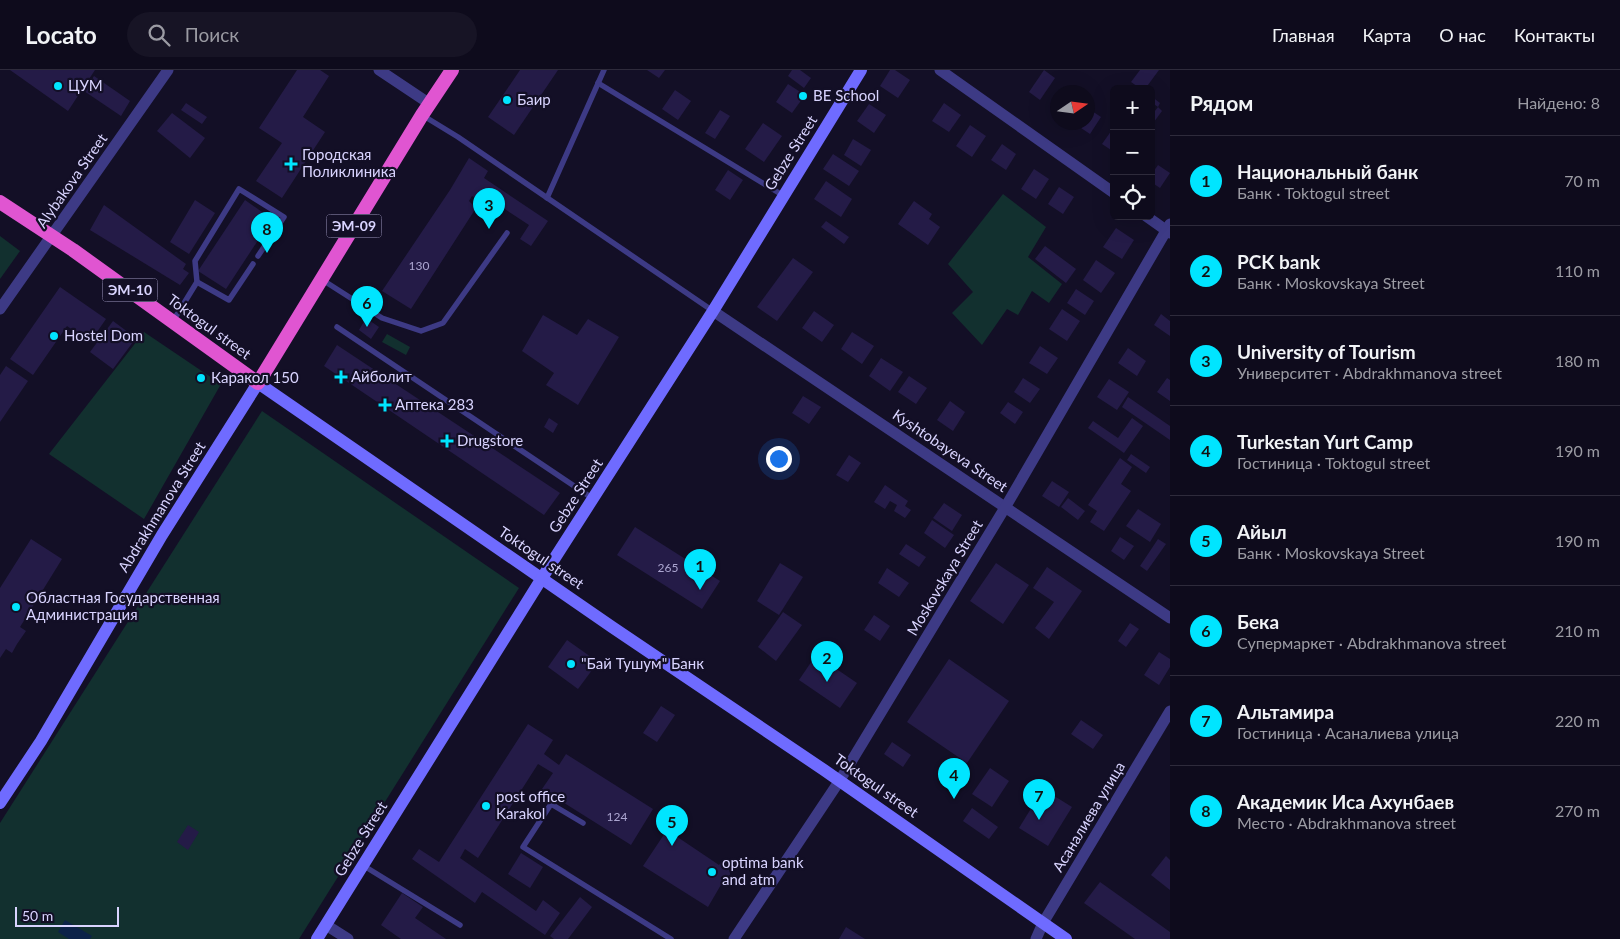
<!DOCTYPE html>
<html lang="ru">
<meta charset="utf-8">
<style>
:root{--surface:#0e0b1c;--page:#171425;--text:#f1f3f6;--muted:#9b9ba3;--line:#2e2b3b;--accent:#00e5ff}
body{margin:0;font-family:Lato,sans-serif;background:var(--page);color:var(--text)}
.controls{position:absolute;right:15px;top:15px;display:grid;overflow:hidden;border-radius:8px;box-shadow:0 5px 20px #0002}
.controls button{width:45px;height:45px;display:grid;place-items:center;padding:0;border:0;border-bottom:1px solid var(--line);background:var(--surface);color:var(--text);font:25px sans-serif}
.compass{position:absolute;left:1050px;top:15px;width:45px;height:45px;border-radius:50%;background:var(--surface);box-shadow:0 5px 20px #0002;rotate:77deg}
.scale{position:absolute;left:15px;bottom:12px;width:104px;box-sizing:border-box;padding-left:5px;border:2px solid #d9d4ff;border-top:0;font-size:14px;line-height:18px;white-space:nowrap;color:#d9d4ff;-webkit-text-stroke:4px #130f26;paint-order:stroke}
.you{position:absolute;left:778px;top:388px;width:18px;height:18px;margin:-12px;border:4px solid #fff;border-radius:50%;background:#1a73e8;box-shadow:0 0 0 8px #1a73e833}
.badge{display:grid;place-items:center;width:32px;height:32px;border-radius:50%;background:var(--accent);color:#111;font-size:16px;font-weight:700}
.pin{position:absolute;translate:-50% -41px;filter:drop-shadow(0 1px 2px #0008)}
.pin::after{content:'';position:absolute;top:26px;width:18px;height:15px;background:inherit;clip-path:polygon(0 0,100% 0,50% 100%)}
.list{margin:0;padding:0;list-style:none}
h2{display:flex;justify-content:space-between;align-items:center;height:65px;margin:0;padding:0 20px;font-size:21px}
h2 small{font-size:16px;font-weight:400;color:var(--muted)}
.list li{display:grid;grid-template-columns:32px 1fr auto;gap:15px;align-items:center;box-sizing:border-box;height:90px;padding:0 20px;border-top:1px solid var(--line)}
.list b{display:block;font-size:19px;white-space:nowrap}
.list p{margin:0;font-size:16px;white-space:nowrap;color:var(--muted)}
.list em{font-size:16px;font-style:normal;color:var(--muted)}
.icon{flex:none;width:28px;height:28px;fill:none;stroke:currentColor;stroke-width:2;stroke-linecap:round;stroke-linejoin:round}
.map{position:relative;flex:none;width:1170px;height:869px;overflow:hidden}
header{display:flex;align-items:center;gap:30px;box-sizing:border-box;height:70px;padding:0 25px;background:var(--surface);border-bottom:1px solid var(--line)}
header strong{font-size:24px}
nav{display:flex;gap:28px;margin-inline-start:auto;font-size:18px}
.search{width:350px;height:45px;background:var(--page);display:flex;align-items:center;gap:12px;box-sizing:border-box;padding:0 18px;border-radius:28px;color:var(--muted);font-size:19px}
main{display:flex}
aside{flex:1;background:var(--surface)}
.map>svg:first-child{display:block}
</style>
<header>
<strong>Locato</strong>
<div class="search"><svg class="icon" aria-label="search" viewBox="0 0 24 24"><circle cx="10" cy="10" r="6"/><path d="M15 15l6 6"/></svg>Поиск</div>
<nav><a>Главная</a><a>Карта</a><a>О нас</a><a>Контакты</a></nav>
</header>
<main>
<div class="map">
<svg width="1170" height="869" viewBox="0 0 1170 869">
<rect width="100%" height="100%" fill="#130f26"/>
<!-- green -->
<g fill="#12302f">
<path d="M1003,124L1046,157L1028,187L1062,214L1049,233L1032,221L1018,245L1007,239L982,275L952,243L973,222L948,194Z"/>
<path d="M0,166L20,181L0,209Z"/>
<path d="M144,262L221,314L144,449L49,384Z"/>
<path d="M387,264L410,277L406,285L382,272Z"/>
<path d="M262,341L519,518L299,869H0V753Z"/>
</g>
<!-- water -->
<path fill="#0c2248" d="M65,850L92,866L90,869H69L58,862Z"/>
<!-- building -->
<g fill="#241b47">
<path d="M10,0H95L68,41Z"/>
<path d="M297,0H320L329,6L303,47L325,62L282,128L256,111L282,73L259,58Z"/>
<path d="M520,0H558L514,65L488,47Z"/>
<path d="M647,0H665L659,8Z"/>
<path d="M792,0H800L811,8L804,18L788,6Z"/>
<path d="M890,0H895L910,10L898,28L880,16Z"/>
<path d="M1044,0L1055,8L1040,30L1029,22Z"/>
<path d="M1140,0H1159L1145,19H1141L1131,12Z"/>
<path d="M94,6L130,31L121,46L84,21Z"/>
<path d="M788,14L805,25L792,43L776,32Z"/>
<path d="M675,20L691,31L678,50L662,39Z"/>
<path d="M1151,26L1160,33L1158,37L1151,32Z"/>
<path d="M1058,31V42L1052,39Z"/>
<path d="M186,33L207,47L202,54L181,40Z"/>
<path d="M944,33L961,45L949,62L932,51Z"/>
<path d="M869,34L886,45L874,63L857,51Z"/>
<path d="M1158,37L1162,41L1151,56V46Z"/>
<path d="M1089,39L1101,47L1090,64L1078,56L1080,52H1088Z"/>
<path d="M720,40L730,46L715,69L705,63Z"/>
<path d="M172,43L205,68L190,88L157,61Z"/>
<path d="M763,53L782,66L764,92L745,79Z"/>
<path d="M970,55L986,66L972,87L956,76Z"/>
<path d="M1114,57V82L1102,74Z"/>
<path d="M853,69L871,80L861,96L844,85Z"/>
<path d="M1002,74L1016,84L1006,100L991,90Z"/>
<path d="M833,84L859,101L849,116L823,99Z"/>
<path d="M469,88L488,101L484,108L548,151L531,176L520,169L529,155L488,128L484,134L472,126L469,131L476,138L411,239L382,221L450,120Z"/>
<path d="M1158,95L1170,103L1160,118L1151,112V105Z"/>
<path d="M1034,99L1049,109L1036,129L1021,119Z"/>
<path d="M728,100L743,110L730,130L715,120Z"/>
<path d="M826,111L852,129L841,147L814,129Z"/>
<path d="M1059,117L1074,127L1063,144L1048,134Z"/>
<path d="M195,130L215,143L189,184L170,172Z"/>
<path d="M245,130L272,149L226,219L198,201Z"/>
<path d="M914,131L932,144L929,149L940,157L928,175L898,154Z"/>
<path d="M104,135L186,194L183,199L189,203L180,215L90,160Z"/>
<path d="M826,151L849,167L844,174L821,157Z"/>
<path d="M1116,158L1134,170L1122,189L1103,177Z"/>
<path d="M1045,176L1076,199L1066,213L1035,189Z"/>
<path d="M793,188L813,202L777,251L757,237Z"/>
<path d="M1096,190L1115,203L1101,223L1083,210Z"/>
<path d="M60,217L106,249L90,272L67,256L33,305L10,289Z"/>
<path d="M1076,219L1094,231L1085,245L1067,233Z"/>
<path d="M1062,239L1080,251L1067,271L1049,259Z"/>
<path d="M814,241L834,255L822,272L802,258Z"/>
<path d="M1161,244L1170,251V266L1154,255Z"/>
<path d="M543,245L577,265L588,249L619,267L578,335L546,315L554,303L522,281Z"/>
<path d="M366,248L379,257L371,269L359,260Z"/>
<path d="M113,251L136,268L113,299L90,282Z"/>
<path d="M852,262L874,276L862,294L841,279Z"/>
<path d="M337,275L560,423L544,445L324,296Z"/>
<path d="M1040,276L1058,288L1047,304L1029,293Z"/>
<path d="M1128,278L1146,291L1137,306L1118,293Z"/>
<path d="M881,288L903,302L890,321L869,306Z"/>
<path d="M6,296L28,311L0,352V305Z"/>
<path d="M909,306L927,318L916,334L898,322Z"/>
<path d="M1023,308L1040,319L1030,333L1014,322Z"/>
<path d="M1167,308L1170,310V331L1157,322Z"/>
<path d="M1109,309L1129,322L1117,340L1097,327Z"/>
<path d="M803,326L821,337L809,354L792,343Z"/>
<path d="M1128,327L1170,356V370L1122,337Z"/>
<path d="M950,331L965,342L953,361L937,350Z"/>
<path d="M1008,332L1023,342L1015,354L1000,343Z"/>
<path d="M549,348L558,354L553,363L544,357Z"/>
<path d="M1132,348L1143,356L1124,383L1088,358L1093,351L1118,368Z"/>
<path d="M1131,384L1150,397L1146,403L1127,390Z"/>
<path d="M849,385L861,393L848,412L836,405Z"/>
<path d="M1120,388L1132,397L1121,414L1131,421L1104,461L1090,452L1097,441L1088,435Z"/>
<path d="M1052,411L1069,422L1059,437L1042,426Z"/>
<path d="M885,415L908,431L905,436L911,440L905,448L894,441L897,435L890,431L885,439L874,432Z"/>
<path d="M1068,428L1085,441L1078,450L1061,437Z"/>
<path d="M944,433L962,445L952,461L933,448Z"/>
<path d="M1138,439L1161,454L1150,472L1126,456Z"/>
<path d="M932,450L954,465L945,478L924,463Z"/>
<path d="M635,457L720,511L702,539L617,485Z"/>
<path d="M1120,467L1134,476L1124,490L1111,481Z"/>
<path d="M31,469L62,489L20,557L26,561L17,574L12,583L6,579L0,588V518Z"/>
<path d="M1158,469L1166,474L1147,501L1140,496Z"/>
<path d="M906,474L926,487L919,497L899,484Z"/>
<path d="M780,493L803,507L779,545L757,531Z"/>
<path d="M996,493L1029,515L1003,554L970,531Z"/>
<path d="M1047,497L1082,521L1049,569L1035,558L1054,532L1033,518Z"/>
<path d="M887,498L909,513L899,527L878,513Z"/>
<path d="M783,542L802,555L776,591L758,577Z"/>
<path d="M874,545L890,556L880,571L864,560Z"/>
<path d="M1130,553L1139,559L1126,577L1118,571Z"/>
<path d="M567,570L598,592L578,619L548,597Z"/>
<path d="M1159,582L1170,589V597L1159,615L1144,605Z"/>
<path d="M816,585L857,613L840,638L799,610Z"/>
<path d="M949,589L1009,631L967,693L907,652Z"/>
<path d="M661,636L675,645L657,672L643,663Z"/>
<path d="M1081,650L1103,665L1093,679L1071,664Z"/>
<path d="M528,654L553,670L544,684L559,695L566,684L653,739L631,775L542,719L553,703L538,694L478,788L465,779L460,788L536,841L543,830L560,843L545,865L482,822L475,833L412,789L419,779L439,792Z"/>
<path d="M892,672L911,685L903,697L884,684Z"/>
<path d="M990,698L1009,711L992,737L972,724Z"/>
<path d="M1043,719L1072,737L1048,776L1019,758Z"/>
<path d="M972,738L998,757L989,769L963,751Z"/>
<path d="M188,755L199,762L188,780L177,772Z"/>
<path d="M667,760L719,795L722,791L727,795L730,802V810L726,816L722,813L708,837L643,796Z"/>
<path d="M521,783L543,797L530,818L508,804Z"/>
<path d="M1166,786L1170,790V820L1151,805Z"/>
<path d="M1100,812L1170,862V869H1135L1084,833Z"/>
<path d="M402,823L423,837L415,848L446,869H401L381,855Z"/>
<path d="M580,827L592,837L568,869H554L550,866Z"/>
<path d="M846,857L865,869H839Z"/>
</g>
<g fill="none" stroke-linecap="round" stroke-linejoin="round">
<!-- service -->
<g stroke="#3d3a85" stroke-width="5.5">
<path d="M598,13L784,126"/>
<path d="M422,45L458,67L713,241"/>
<path d="M547,128L604,0"/>
<path d="M321,209L382,248L421,261L443,253L507,163"/>
<path d="M197,212L229,230L253,194"/>
<path d="M173,251L197,212L195,191L239,119L284,147L258,186"/>
<path d="M337,257L592,428"/>
<path d="M583,753L551,734L523,777L671,869"/>
<path d="M364,796L460,855"/>
</g>
<!-- minor -->
<g stroke="#3d3a85" stroke-width="11">
<path d="M379,0L430,34"/>
<path d="M940,0L1114,123"/>
<path d="M1146,146L1170,163"/>
<path d="M0,239L168,0"/>
<path d="M713,241L1170,548"/>
<path d="M326,855L348,869"/>
<path d="M734,869L840,710L1006,436L1170,154"/>
<path d="M1036,869L1043,853L1170,641"/>
</g>
<!-- secondary -->
<g stroke="#6f6bff" stroke-width="12">
<path d="M0,733L41,671L162,465L258,313L612,557L824,700L1066,869"/>
<path d="M317,869L542,508L713,241L861,0"/>
</g>
<!-- trunk -->
<path stroke="#e055d1" stroke-width="14" d="M0,132L73,180L258,313L422,45L452,0"/>
</g>
<!-- markers -->
<g fill="#00e5ff" stroke="#130f26" stroke-width="2">
<circle cx="58" cy="16" r="5"/>
<circle cx="803" cy="26" r="5"/>
<circle cx="507" cy="30" r="5"/>
<path d="M288.5 86.5h5v5h5v5h-5v5h-5v-5h-5v-5h5z"/>
<circle cx="54" cy="266" r="5"/>
<path d="M338.5 299.5h5v5h5v5h-5v5h-5v-5h-5v-5h5z"/>
<circle cx="201" cy="308" r="5"/>
<path d="M382.5 327.5h5v5h5v5h-5v5h-5v-5h-5v-5h5z"/>
<path d="M444.5 363.5h5v5h5v5h-5v5h-5v-5h-5v-5h5z"/>
<circle cx="16" cy="537" r="5"/>
<circle cx="571" cy="594" r="5"/>
<circle cx="486" cy="736" r="5"/>
<circle cx="712" cy="802" r="5"/>
</g>
<g text-anchor="middle" stroke-width="4.5" stroke-linejoin="round" paint-order="stroke">
<!-- number labels -->
<g font-size="12" fill="#aca6d1">
<text x="419" y="200">130</text>
<text x="668" y="502">265</text>
<text x="617" y="751">124</text>
</g>
<!-- shield labels -->
<g fill="#130f26" stroke="#9e99be" stroke-width="1">
<rect x="326.5" y="144.5" width="55" height="23" rx="4"/>
<rect x="102.5" y="208.5" width="55" height="23" rx="4"/>
</g>
<g font-size="14" font-weight="bold" fill="#d9d4ff">
<text x="354" y="161">ЭМ-09</text>
<text x="130" y="225">ЭМ-10</text>
</g>
<!-- poi labels -->
<g font-size="15" fill="#d9d4ff" stroke="#130f26" text-anchor="start">
<text x="68" y="21">ЦУМ</text>
<text x="813" y="31">BE School</text>
<text x="517" y="35">Баир</text>
<text x="302" y="90">Городская<tspan x="302" dy="17">Поликлиника</tspan></text>
<text x="64" y="271">Hostel Dom</text>
<text x="351" y="312">Айболит</text>
<text x="211" y="313">Каракол 150</text>
<text x="395" y="340">Аптека 283</text>
<text x="457" y="376">Drugstore</text>
<text x="26" y="533">Областная Государственная<tspan x="26" dy="17">Администрация</tspan></text>
<text x="581" y="599">"Бай Тушум" Банк</text>
<text x="496" y="732">post office<tspan x="496" dy="17">Karakol</tspan></text>
<text x="722" y="798">optima bank<tspan x="722" dy="17">and atm</tspan></text>
</g>
<!-- street labels -->
<g font-size="15" fill="#d9d4ff" stroke="#130f26">
<text transform="translate(791 83) rotate(-58)" y="5">Gebze Street</text>
<text transform="translate(72 111) rotate(-55)" y="5">Alybakova Street</text>
<text transform="translate(209 257) rotate(36)" y="5">Toktogul street</text>
<text transform="translate(950 381) rotate(34)" y="5">Kyshtobayeva Street</text>
<text transform="translate(576 426) rotate(-57)" y="5">Gebze Street</text>
<text transform="translate(162 437) rotate(-58)" y="5">Abdrakhmanova Street</text>
<text transform="translate(541 488) rotate(34)" y="5">Toktogul street</text>
<text transform="translate(945 508) rotate(-59)" y="5">Moskovskaya Street</text>
<text transform="translate(876 716) rotate(35)" y="5">Toktogul street</text>
<text transform="translate(1089 747) rotate(-59)" y="5">Асаналиева улица</text>
<text transform="translate(361 769) rotate(-58)" y="5">Gebze Street</text>
</g>
</g>
</svg>
<div class="controls">
<button>+</button>
<button>−</button>
<button><svg class="icon" aria-label="locate" viewBox="0 0 24 24"><circle cx="12" cy="12" r="6"/><path d="M12 2v4M12 18v4M2 12h4M18 12h4"/></svg></button>
</div>
<svg class="compass" viewBox="-18 -18 36 36"><path d="M0-13l5 13h-10z" fill="#e53935"/><path d="M0 13l5-13h-10z" fill="#9b9ba3"/></svg>
<div class="scale">50 m</div>
<div class="you"></div>
<div class="pin badge" style="left:700px;top:520px">1</div>
<div class="pin badge" style="left:827px;top:612px">2</div>
<div class="pin badge" style="left:489px;top:159px">3</div>
<div class="pin badge" style="left:954px;top:729px">4</div>
<div class="pin badge" style="left:672px;top:776px">5</div>
<div class="pin badge" style="left:367px;top:257px">6</div>
<div class="pin badge" style="left:1039px;top:750px">7</div>
<div class="pin badge" style="left:267px;top:183px">8</div>
</div>
<aside>
<h2>Рядом<small>Найдено: 8</small></h2>
<ul class="list">
<li><span class="badge">1</span><div><b>Национальный банк</b><p>Банк · Toktogul street</p></div><em>70 m</em></li>
<li><span class="badge">2</span><div><b>PCK bank</b><p>Банк · Moskovskaya Street</p></div><em>110 m</em></li>
<li><span class="badge">3</span><div><b>University of Tourism</b><p>Университет · Abdrakhmanova street</p></div><em>180 m</em></li>
<li><span class="badge">4</span><div><b>Turkestan Yurt Camp</b><p>Гостиница · Toktogul street</p></div><em>190 m</em></li>
<li><span class="badge">5</span><div><b>Айыл</b><p>Банк · Moskovskaya Street</p></div><em>190 m</em></li>
<li><span class="badge">6</span><div><b>Бека</b><p>Супермаркет · Abdrakhmanova street</p></div><em>210 m</em></li>
<li><span class="badge">7</span><div><b>Альтамира</b><p>Гостиница · Асаналиева улица</p></div><em>220 m</em></li>
<li><span class="badge">8</span><div><b>Академик Иса Ахунбаев</b><p>Место · Abdrakhmanova street</p></div><em>270 m</em></li>
</ul>
</aside>
</main>
